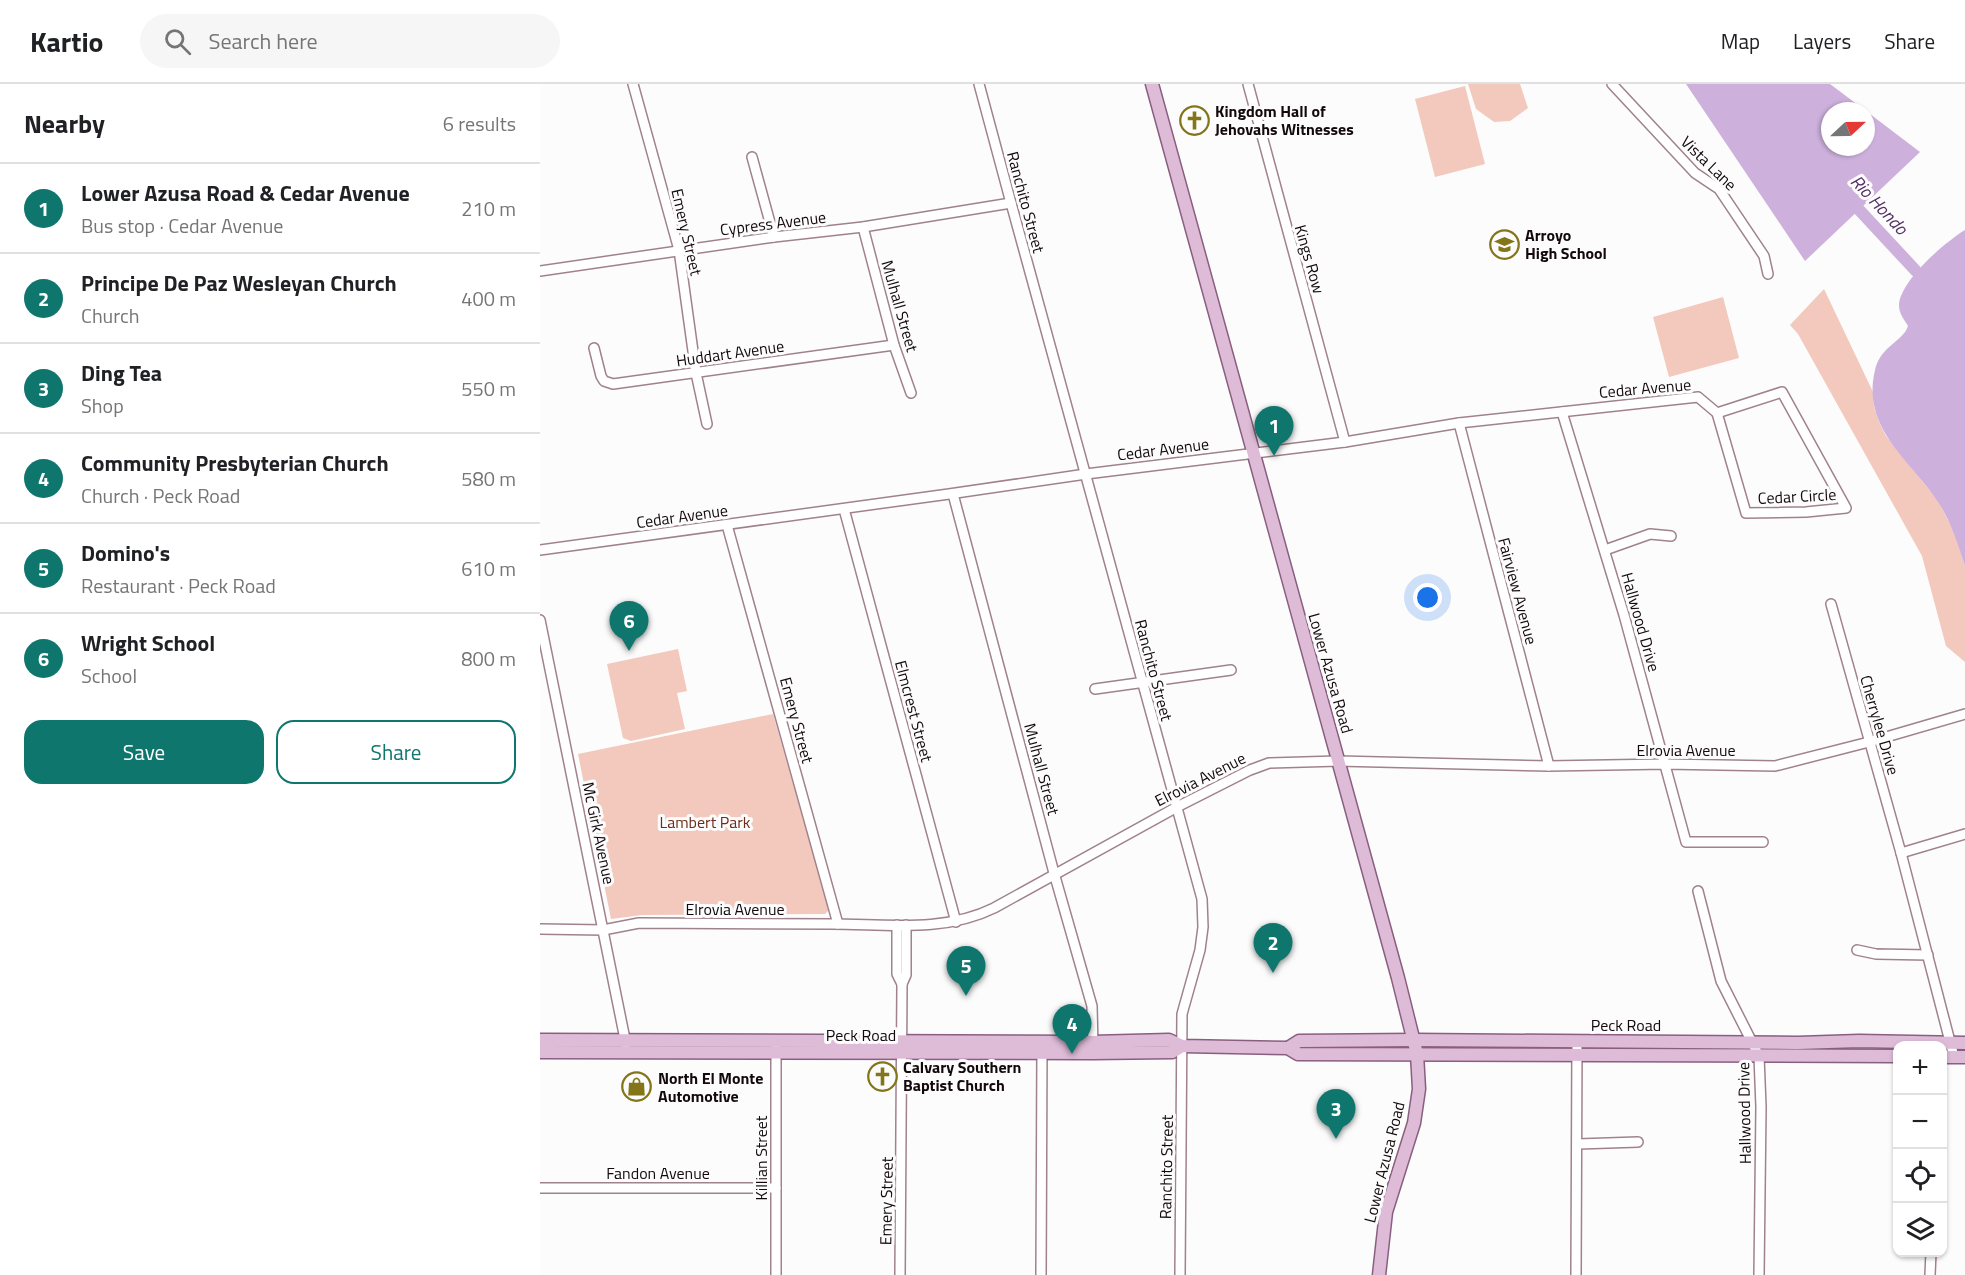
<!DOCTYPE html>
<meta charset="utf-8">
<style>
:root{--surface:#fff;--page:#f6f6f6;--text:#202124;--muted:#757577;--line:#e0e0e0;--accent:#0f766e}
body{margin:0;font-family:"Titillium Web",sans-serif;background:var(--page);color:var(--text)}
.controls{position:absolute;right:18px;bottom:18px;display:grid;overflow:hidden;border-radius:12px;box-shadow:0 2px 4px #0004}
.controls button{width:54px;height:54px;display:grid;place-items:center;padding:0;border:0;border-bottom:2px solid var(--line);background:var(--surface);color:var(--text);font:30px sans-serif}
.compass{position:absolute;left:1281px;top:18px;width:54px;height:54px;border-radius:50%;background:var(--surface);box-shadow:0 2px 4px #0004;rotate:68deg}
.you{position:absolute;left:888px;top:514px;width:21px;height:21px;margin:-15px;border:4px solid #fff;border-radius:50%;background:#1a73e8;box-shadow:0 0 0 9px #1a73e833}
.badge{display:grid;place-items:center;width:39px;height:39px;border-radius:50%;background:var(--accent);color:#fff;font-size:20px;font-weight:700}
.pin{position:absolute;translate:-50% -50px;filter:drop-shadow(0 2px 3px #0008)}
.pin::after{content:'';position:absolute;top:32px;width:21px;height:18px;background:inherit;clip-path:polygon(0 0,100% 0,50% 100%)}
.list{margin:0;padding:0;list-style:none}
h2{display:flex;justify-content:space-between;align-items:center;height:78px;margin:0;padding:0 24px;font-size:26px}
h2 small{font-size:20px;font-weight:400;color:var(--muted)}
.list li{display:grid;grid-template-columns:39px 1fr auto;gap:18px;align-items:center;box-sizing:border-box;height:90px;padding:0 24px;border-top:2px solid var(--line)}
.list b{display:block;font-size:22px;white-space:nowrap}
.list p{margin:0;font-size:20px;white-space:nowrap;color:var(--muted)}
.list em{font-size:20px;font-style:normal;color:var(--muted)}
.actions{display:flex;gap:12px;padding:18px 24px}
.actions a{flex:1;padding:14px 0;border:2px solid var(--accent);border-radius:18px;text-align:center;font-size:21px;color:var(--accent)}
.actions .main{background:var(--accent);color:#fff}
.icon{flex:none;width:33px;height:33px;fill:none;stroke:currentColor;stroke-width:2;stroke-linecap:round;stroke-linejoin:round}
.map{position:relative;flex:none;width:1425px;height:1191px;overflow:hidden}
header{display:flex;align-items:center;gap:36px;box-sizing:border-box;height:84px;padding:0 30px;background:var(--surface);border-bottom:2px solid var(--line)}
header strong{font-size:28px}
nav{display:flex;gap:33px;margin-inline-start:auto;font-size:21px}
.search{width:420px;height:54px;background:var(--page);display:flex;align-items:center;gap:15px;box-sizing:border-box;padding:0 21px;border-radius:33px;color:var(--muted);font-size:22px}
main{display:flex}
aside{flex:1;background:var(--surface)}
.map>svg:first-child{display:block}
</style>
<header>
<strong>Kartio</strong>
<div class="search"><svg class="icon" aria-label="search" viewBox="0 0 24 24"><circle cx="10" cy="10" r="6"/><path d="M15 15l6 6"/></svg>Search here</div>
<nav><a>Map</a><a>Layers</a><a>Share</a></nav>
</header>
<main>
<aside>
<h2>Nearby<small>6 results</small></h2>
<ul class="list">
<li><span class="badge">1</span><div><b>Lower Azusa Road &amp; Cedar Avenue</b><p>Bus stop · Cedar Avenue</p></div><em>210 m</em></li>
<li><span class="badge">2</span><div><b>Principe De Paz Wesleyan Church</b><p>Church</p></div><em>400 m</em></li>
<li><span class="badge">3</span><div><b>Ding Tea</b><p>Shop</p></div><em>550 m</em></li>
<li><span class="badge">4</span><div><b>Community Presbyterian Church</b><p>Church · Peck Road</p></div><em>580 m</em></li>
<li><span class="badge">5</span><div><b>Domino's</b><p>Restaurant · Peck Road</p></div><em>610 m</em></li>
<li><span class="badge">6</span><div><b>Wright School</b><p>School</p></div><em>800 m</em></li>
</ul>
<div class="actions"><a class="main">Save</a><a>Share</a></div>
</aside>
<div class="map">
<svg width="1425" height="1191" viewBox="0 0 1425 1191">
<rect width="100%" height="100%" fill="#fcfcfc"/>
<!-- green -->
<g fill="#f2c9bc">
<path d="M928,0H980L988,24L970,37L954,38L936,25Z"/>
<path d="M925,2L945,80L895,93L875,15Z"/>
<path d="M1284,205L1333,308L1334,323L1339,338L1346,352L1398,417L1416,452L1425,482V578L1406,562L1382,472L1258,250L1250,241Z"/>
<path d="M1183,213L1199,274L1129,293L1113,233Z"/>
<path d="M138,565L147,607L137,609L145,645L91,657L83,654L67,580Z"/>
<path d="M233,630L289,826L285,830L102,831L71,835L38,670Z"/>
</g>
<!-- water -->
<g fill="#cdb1dc">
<path d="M1146,0H1290L1326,27H1290V63H1326V27L1380,68L1265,177Z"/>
<path d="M1425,146V482C1418,460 1411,438 1398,418C1370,375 1321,345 1335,286C1341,261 1363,258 1368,242C1364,235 1359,230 1359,221C1360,197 1405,158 1425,146Z"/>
</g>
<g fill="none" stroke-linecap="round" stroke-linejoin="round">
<!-- river -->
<path stroke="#cdb1dc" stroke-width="12" d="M1310,116L1376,187"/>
<defs>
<g id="minor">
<path d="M93,0L139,166L156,289L167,340"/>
<path d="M439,0L471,119L662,815L663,843L660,866L642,930L640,1191"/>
<path d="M708,0L805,358"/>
<path d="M1072,0L1155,89L1179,105L1224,172L1228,190"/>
<path d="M212,73L234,153"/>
<path d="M323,143L354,261L371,309"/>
<path d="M0,187L234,153L323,143L471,119"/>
<path d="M54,264L61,292L64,297L73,300L354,261"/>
<path d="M1242,308L1306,424L1266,428L1206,429L1177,329Z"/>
<path d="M1022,328L1084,531L1146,758H1223"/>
<path d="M919,339L1009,682"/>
<path d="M413,410L514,789L552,922L553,962"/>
<path d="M304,425L416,838"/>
<path d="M187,441L298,840"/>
<path d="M0,466L409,410L546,390L805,358L919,339L1158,313L1177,329"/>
<path d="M1065,466L1110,450L1131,452"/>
<path d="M1291,520L1361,769L1414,973"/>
<path d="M0,536L86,960"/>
<path d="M555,605L691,586"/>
<path d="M1361,769L1425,750"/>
<path d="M1158,807L1181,897L1219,972L1221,1023L1219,1191"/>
<path d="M357,841V890L362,900"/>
<path d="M0,845L63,846L99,839C163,839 227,840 292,840C345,840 404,849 454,824L637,723L710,686L729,679L798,677L1009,682L1125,680L1235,682L1329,658L1425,630"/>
<path d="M1317,866L1336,870L1388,871"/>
<path d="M1038,1060L1098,1058"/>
<path d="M0,1104H236"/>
<path d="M236,1191V962"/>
<path d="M360,1191L362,900L366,891V841"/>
<path d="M501,1191L502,963"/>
<path d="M1036,1191L1037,957"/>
<path d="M1390,1191L1391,1168"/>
</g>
<g id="major">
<path d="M612,0L858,894L877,970L879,1005L874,1039L846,1128L839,1191"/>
<path d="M0,956L552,958L629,956L642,962L748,964L758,970L1358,972"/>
<path d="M748,964L759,957L874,956L1258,959L1319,957L1425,959"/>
<path d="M0,968L553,969L632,968L642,962"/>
<path d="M1402,973H1425"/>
</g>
</defs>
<!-- minor casing -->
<use href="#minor" stroke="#a0828d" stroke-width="12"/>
<!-- major casing -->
<use href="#major" stroke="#895f7f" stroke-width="15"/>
<!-- minor -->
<use href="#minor" stroke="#fff" stroke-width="9"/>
<!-- major -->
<use href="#major" stroke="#debbd7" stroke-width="12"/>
</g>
<!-- icons -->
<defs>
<symbol id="church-ring" viewBox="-11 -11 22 22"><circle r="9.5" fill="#fcfcfc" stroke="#837518" stroke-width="1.5"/><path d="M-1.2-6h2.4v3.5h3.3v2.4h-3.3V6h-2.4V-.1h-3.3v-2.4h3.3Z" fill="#837518"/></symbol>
<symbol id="school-ring" viewBox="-11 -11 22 22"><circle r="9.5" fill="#fcfcfc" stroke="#837518" stroke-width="1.5"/><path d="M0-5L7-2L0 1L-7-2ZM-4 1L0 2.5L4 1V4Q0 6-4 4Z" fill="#837518"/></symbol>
<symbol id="shop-ring" viewBox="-11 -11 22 22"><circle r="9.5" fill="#fcfcfc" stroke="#837518" stroke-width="1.5"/><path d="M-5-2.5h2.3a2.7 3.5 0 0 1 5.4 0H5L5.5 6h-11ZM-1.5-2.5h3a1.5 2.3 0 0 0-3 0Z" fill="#837518"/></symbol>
</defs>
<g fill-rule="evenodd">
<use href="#church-ring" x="638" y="20" width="33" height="33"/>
<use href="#school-ring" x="948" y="144" width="33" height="33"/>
<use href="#church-ring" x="326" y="976" width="33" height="33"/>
<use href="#shop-ring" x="80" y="986" width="33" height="33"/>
</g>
<g text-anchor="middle" stroke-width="6" stroke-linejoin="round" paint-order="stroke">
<!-- poi labels -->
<g font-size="16" font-weight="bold" fill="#13090d" stroke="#fcfcfc" text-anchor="start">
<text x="675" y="33">Kingdom Hall of<tspan x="675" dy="18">Jehovahs Witnesses</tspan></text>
<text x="985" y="157">Arroyo<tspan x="985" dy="18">High School</tspan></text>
<text x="363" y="989">Calvary Southern<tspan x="363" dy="18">Baptist Church</tspan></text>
<text x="118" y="1000">North El Monte<tspan x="118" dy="18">Automotive</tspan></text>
</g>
<!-- street labels -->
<g font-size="16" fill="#13090d" stroke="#fcfcfc">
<text transform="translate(1169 79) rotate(44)" y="6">Vista Lane</text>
<text transform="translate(486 118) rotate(75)" y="6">Ranchito Street</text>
<text transform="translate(233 139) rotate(-7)" y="6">Cypress Avenue</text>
<text transform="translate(147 148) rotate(77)" y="6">Emery Street</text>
<text transform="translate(770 175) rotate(74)" y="6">Kings Row</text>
<text transform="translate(360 222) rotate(74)" y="6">Mulhall Street</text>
<text transform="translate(190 269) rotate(-8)" y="6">Huddart Avenue</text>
<text transform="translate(1105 304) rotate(-5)" y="6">Cedar Avenue</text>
<text transform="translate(623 365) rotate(-7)" y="6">Cedar Avenue</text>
<text transform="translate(1257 412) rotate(-3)" y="6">Cedar Circle</text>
<text transform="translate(142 432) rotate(-8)" y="6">Cedar Avenue</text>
<text transform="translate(978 507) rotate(75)" y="6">Fairview Avenue</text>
<text transform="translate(1101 538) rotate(74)" y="6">Hallwood Drive</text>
<text transform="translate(614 586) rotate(75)" y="6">Ranchito Street</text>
<text transform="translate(791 589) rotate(74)" y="6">Lower Azusa Road</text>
<text transform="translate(374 627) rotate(75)" y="6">Elmcrest Street</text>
<text transform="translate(257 636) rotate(75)" y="6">Emery Street</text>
<text transform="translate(1340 641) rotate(74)" y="6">Cherrylee Drive</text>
<text x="1146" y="672">Elrovia Avenue</text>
<text transform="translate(502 685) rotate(75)" y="6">Mulhall Street</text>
<text transform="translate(660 695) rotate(-27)" y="6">Elrovia Avenue</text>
<text transform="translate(59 749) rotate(78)" y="6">Mc Girk Avenue</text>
<text x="195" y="831">Elrovia Avenue</text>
<text x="1086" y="947">Peck Road</text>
<text x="321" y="957">Peck Road</text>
<text transform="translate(1204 1029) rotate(-91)" y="6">Hallwood Drive</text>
<text transform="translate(221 1074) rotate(-90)" y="6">Killian Street</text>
<text transform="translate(844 1078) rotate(-76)" y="6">Lower Azusa Road</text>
<text transform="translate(626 1083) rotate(-89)" y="6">Ranchito Street</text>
<text x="118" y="1095">Fandon Avenue</text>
<text transform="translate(346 1117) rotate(-89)" y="6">Emery Street</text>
</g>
<!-- park labels -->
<g font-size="16" fill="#6d2d1a" stroke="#fcfcfc">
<text x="165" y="744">Lambert Park</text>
</g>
<!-- water labels -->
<g font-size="18" font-style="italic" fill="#512e63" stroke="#fcfcfc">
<text transform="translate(1339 121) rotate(47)" y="6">Rio Hondo</text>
</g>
</g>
</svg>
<div class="controls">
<button>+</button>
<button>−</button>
<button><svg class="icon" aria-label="locate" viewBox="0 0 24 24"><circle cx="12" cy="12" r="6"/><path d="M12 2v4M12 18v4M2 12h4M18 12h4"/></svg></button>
<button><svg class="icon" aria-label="layers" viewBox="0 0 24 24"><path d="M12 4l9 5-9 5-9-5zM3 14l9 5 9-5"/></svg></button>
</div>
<svg class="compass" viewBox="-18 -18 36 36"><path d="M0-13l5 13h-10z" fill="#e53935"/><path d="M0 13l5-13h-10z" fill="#757577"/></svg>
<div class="you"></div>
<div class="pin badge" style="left:734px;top:372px">1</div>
<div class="pin badge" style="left:733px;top:889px">2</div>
<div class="pin badge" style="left:796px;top:1055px">3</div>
<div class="pin badge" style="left:532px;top:970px">4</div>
<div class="pin badge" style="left:426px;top:912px">5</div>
<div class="pin badge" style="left:89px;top:567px">6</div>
</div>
</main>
